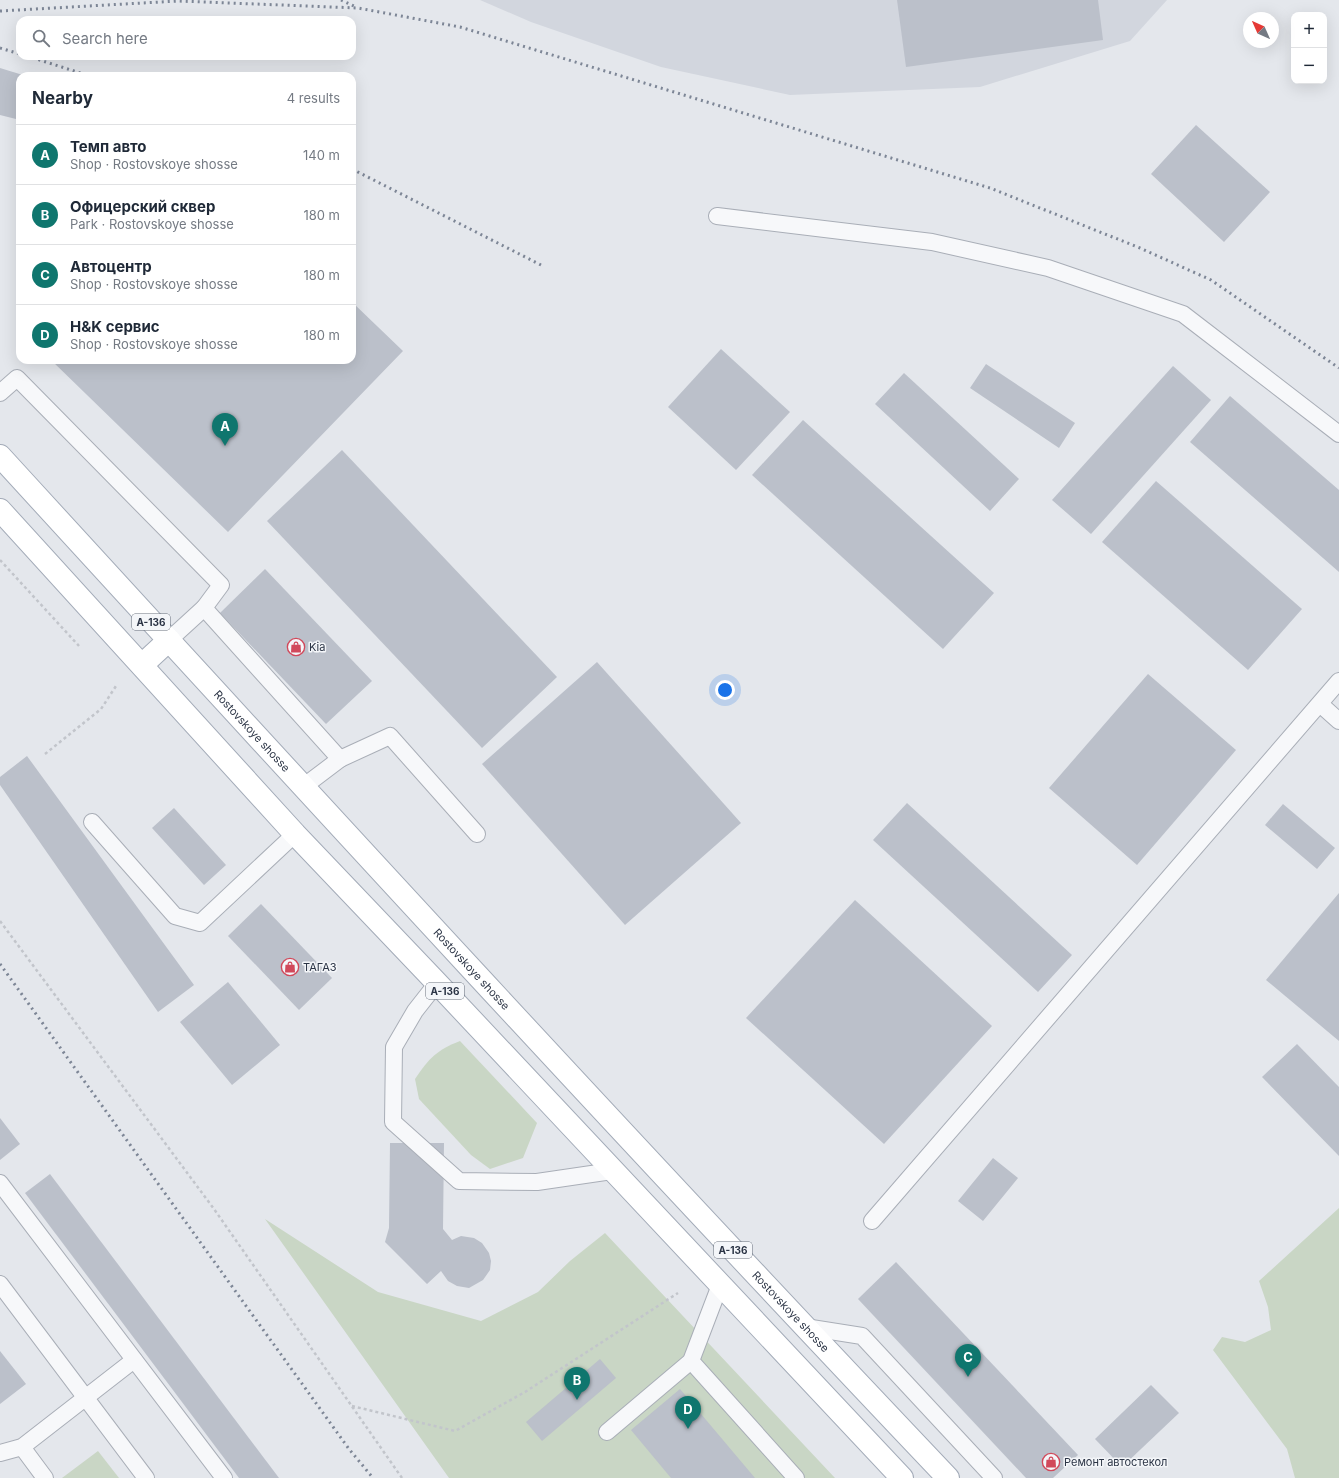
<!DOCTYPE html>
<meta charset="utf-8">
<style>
:root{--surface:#fff;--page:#f2f2f3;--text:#1f2937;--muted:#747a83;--line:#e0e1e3;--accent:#0f766e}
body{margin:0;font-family:Inter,sans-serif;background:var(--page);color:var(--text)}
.controls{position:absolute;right:12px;top:12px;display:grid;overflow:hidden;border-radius:8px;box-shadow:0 4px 16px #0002}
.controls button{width:36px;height:36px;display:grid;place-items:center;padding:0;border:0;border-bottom:1px solid var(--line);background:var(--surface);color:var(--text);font:20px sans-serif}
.compass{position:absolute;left:1243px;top:12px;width:36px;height:36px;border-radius:50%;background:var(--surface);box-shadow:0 4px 16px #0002;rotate:315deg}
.you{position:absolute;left:725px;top:690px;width:14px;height:14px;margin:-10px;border:3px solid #fff;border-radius:50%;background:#1a73e8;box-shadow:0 0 0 6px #1a73e833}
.badge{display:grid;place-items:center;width:26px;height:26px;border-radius:50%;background:var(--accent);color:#fff;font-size:13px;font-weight:700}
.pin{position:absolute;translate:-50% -33px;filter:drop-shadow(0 1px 2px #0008)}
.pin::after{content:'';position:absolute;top:21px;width:14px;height:12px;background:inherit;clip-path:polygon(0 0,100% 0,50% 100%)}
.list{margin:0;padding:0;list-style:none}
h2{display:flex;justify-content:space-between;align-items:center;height:52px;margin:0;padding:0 16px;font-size:17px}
h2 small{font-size:13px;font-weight:400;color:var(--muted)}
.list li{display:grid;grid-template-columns:26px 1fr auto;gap:12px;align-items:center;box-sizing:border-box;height:60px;padding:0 16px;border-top:1px solid var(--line)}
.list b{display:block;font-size:15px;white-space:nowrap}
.list p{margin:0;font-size:13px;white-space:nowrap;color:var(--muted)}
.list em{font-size:13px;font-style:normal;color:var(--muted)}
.icon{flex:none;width:22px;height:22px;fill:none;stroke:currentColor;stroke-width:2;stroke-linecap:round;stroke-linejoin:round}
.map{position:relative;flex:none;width:1339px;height:1478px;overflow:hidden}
.search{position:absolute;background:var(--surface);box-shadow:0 4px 16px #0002;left:16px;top:16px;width:340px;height:44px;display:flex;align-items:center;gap:10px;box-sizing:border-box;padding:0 14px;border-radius:12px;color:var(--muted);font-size:15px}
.panel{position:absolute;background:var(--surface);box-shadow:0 4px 16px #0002;left:16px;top:72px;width:340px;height:292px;border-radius:12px}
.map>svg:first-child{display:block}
</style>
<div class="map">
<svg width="1339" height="1478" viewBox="0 0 1339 1478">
<rect width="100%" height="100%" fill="#e4e7ec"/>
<!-- built -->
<path fill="#d2d6de" d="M480,0H1167L1130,41L980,87L790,95L661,67L531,22Z"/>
<!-- green -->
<g fill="#c9d6c5">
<path d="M460,1041L537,1123L523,1158L490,1169L471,1155L419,1099L415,1079C429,1058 437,1050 460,1041Z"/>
<path d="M1339,1208V1478H1295L1287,1449L1213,1350L1222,1337L1245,1342L1271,1330L1268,1307L1259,1281Z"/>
<path d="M265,1219L378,1292L481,1321L538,1292L570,1261L605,1233L835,1478H449Z"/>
<path d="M98,1451L119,1478H62Z"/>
</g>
<!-- building -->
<g fill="#bbc0ca">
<path d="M897,0H1098L1103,40L906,67Z"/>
<path d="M0,68L26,76H20V120L0,115Z"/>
<path d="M1196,125L1270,192L1224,242L1151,174Z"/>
<path d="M352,302L403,351L228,532L51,360H352Z"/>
<path d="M721,349L790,412L736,470L668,407Z"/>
<path d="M986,364L1075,423L1059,448L970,388Z"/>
<path d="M1173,366L1211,400L1091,534L1052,500Z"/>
<path d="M904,373L1019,479L990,511L875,404Z"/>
<path d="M1230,396L1339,490V572L1190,442Z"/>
<path d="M803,420L994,593L943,649L752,475Z"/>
<path d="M342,450L557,677L482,748L267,521Z"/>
<path d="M1156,481L1302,609L1248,670L1102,542Z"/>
<path d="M265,569L372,681L326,724L220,613Z"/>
<path d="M597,662L741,823L625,925L482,764Z"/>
<path d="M1148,674L1236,750L1137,865L1049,788Z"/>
<path d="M27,756L194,985L158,1012L0,785V777Z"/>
<path d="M907,803L1072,955L1038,992L873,840Z"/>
<path d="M1283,804L1335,848L1317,869L1265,825Z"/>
<path d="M174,808L226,865L204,885L152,828Z"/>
<path d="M1339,893V1041L1266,980Z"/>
<path d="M855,900L992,1026L884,1144L746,1018Z"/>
<path d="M261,904L332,978L299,1010L228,936Z"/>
<path d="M228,982L280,1045L232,1085L180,1022Z"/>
<path d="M1297,1044L1339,1087V1156L1262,1077Z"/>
<path d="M0,1118L20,1144L0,1160Z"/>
<path d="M390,1143H444L443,1229L452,1240L461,1236L474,1238L482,1243L489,1253L491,1261L490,1270L483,1280L469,1288L457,1286L448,1281L441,1271L427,1284L385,1242L389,1228Z"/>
<path d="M993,1158L1018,1178L983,1221L958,1201Z"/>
<path d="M50,1174L279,1478H239L25,1193Z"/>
<path d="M896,1262L1078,1455L1053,1478H1026L858,1299Z"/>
<path d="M0,1351L26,1384L0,1404Z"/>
<path d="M600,1359L616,1378L542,1441L526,1422Z"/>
<path d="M1151,1385L1179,1413L1122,1467L1095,1439Z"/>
<path d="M680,1389L755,1478H671L631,1430Z"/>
</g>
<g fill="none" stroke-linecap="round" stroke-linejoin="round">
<defs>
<g id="service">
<path d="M717,216L932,242L1048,268L1183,314L1339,434"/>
<path d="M0,393L17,378L221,585L204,608L340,759L303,787"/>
<path d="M169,640L204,608"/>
<path d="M1320,704L1339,721"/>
<path d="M340,759L390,736L477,834"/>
<path d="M92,822L175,916L200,923L295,834"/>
<path d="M437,983L415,1011L394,1047L393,1122L459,1181L537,1182L612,1171"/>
<path d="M0,1183L224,1478"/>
<path d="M872,1221L1339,681"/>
<path d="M0,1284L146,1478"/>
<path d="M805,1327L862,1336L994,1478"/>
<path d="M691,1361L796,1478"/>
<path d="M607,1432L691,1361L720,1285"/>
<path d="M22,1447L45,1478"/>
<path d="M0,1453L22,1447L134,1360"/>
</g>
<g id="primary">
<path id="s1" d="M0,456C314,799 628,1141 948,1478"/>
<path d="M0,510L295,834L437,983L902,1478"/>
<path d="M142,665L169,640"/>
</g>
</defs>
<!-- service casing -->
<use href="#service" stroke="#a9aeb7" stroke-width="18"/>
<!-- primary casing -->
<use href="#primary" stroke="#a3abb8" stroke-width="24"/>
<!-- path -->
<g stroke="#c2c5cb" stroke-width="2.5" stroke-dasharray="3 3" stroke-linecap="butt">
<path d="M0,560L79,646"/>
<path d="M45,754L101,709L116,686"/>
<path d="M0,921L214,1209L402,1478"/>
<path d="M352,1406L455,1431L525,1392L678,1293"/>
</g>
<!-- service -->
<use href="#service" stroke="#f7f8fa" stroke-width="16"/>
<!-- primary -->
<use href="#primary" stroke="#fff" stroke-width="22"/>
<!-- rail -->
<g stroke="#7d8696" stroke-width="3" stroke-dasharray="2 4" stroke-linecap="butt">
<path d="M341,0L354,6"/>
<path d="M0,11L178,1L358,8L460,27L990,188L1140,248L1211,280L1339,368"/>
<path d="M0,48L20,54"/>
<path d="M27,56L90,76"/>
<path d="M352,169L541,265"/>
<path d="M0,964L349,1449L373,1478"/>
</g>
</g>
<!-- icons -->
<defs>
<symbol id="shop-ring" viewBox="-11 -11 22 22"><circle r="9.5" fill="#f4f6f9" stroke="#d1495b" stroke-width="1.5"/><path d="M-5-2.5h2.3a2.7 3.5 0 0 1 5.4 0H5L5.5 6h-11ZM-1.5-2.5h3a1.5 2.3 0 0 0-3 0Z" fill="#d1495b"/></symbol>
</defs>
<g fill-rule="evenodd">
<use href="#shop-ring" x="286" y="637" width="20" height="20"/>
<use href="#shop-ring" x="280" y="957" width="20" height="20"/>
<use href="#shop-ring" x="1041" y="1452" width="20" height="20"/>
</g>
<g text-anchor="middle" stroke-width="3" stroke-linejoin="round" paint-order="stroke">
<!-- shield labels -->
<g fill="#f4f6f9" stroke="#676e7b" stroke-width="1">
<rect x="132" y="614" width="38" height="16" rx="3"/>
<rect x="426" y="983" width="38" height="16" rx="3"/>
<rect x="714" y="1242" width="38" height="16" rx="3"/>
</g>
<g font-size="10" font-weight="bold" fill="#2b3445">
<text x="151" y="626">А-136</text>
<text x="445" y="995">А-136</text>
<text x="733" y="1254">А-136</text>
</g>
<!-- poi labels -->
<g font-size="11" fill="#2b3445" stroke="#f4f6f9" text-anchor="start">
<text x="309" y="651">Kia</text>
<text x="303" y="971">ТАГАЗ</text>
<text x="1064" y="1466">Ремонт автостекол</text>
</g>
<!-- street labels -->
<g font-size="11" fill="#2b3445" stroke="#f4f6f9">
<text dy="4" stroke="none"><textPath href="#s1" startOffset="373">Rostovskoye shosse</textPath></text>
<text dy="4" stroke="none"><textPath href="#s1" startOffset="697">Rostovskoye shosse</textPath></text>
<text dy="4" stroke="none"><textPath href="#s1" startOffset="1165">Rostovskoye shosse</textPath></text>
</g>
</g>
</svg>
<div class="controls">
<button>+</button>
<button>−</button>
</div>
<svg class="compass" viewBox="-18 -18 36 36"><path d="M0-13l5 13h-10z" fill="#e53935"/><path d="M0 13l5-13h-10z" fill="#747a83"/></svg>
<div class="you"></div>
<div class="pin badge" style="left:225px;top:446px">A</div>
<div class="pin badge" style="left:577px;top:1400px">B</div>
<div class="pin badge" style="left:968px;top:1377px">C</div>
<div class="pin badge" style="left:688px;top:1429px">D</div>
<div class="search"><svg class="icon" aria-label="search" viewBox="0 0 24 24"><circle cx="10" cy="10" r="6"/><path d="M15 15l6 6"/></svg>Search here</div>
<section class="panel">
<h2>Nearby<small>4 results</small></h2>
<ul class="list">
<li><span class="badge">A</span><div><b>Темп авто</b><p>Shop · Rostovskoye shosse</p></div><em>140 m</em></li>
<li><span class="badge">B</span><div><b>Офицерский сквер</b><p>Park · Rostovskoye shosse</p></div><em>180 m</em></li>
<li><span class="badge">C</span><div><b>Автоцентр</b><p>Shop · Rostovskoye shosse</p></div><em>180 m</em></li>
<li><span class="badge">D</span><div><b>H&amp;K сервис</b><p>Shop · Rostovskoye shosse</p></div><em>180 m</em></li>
</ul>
</section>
</div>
